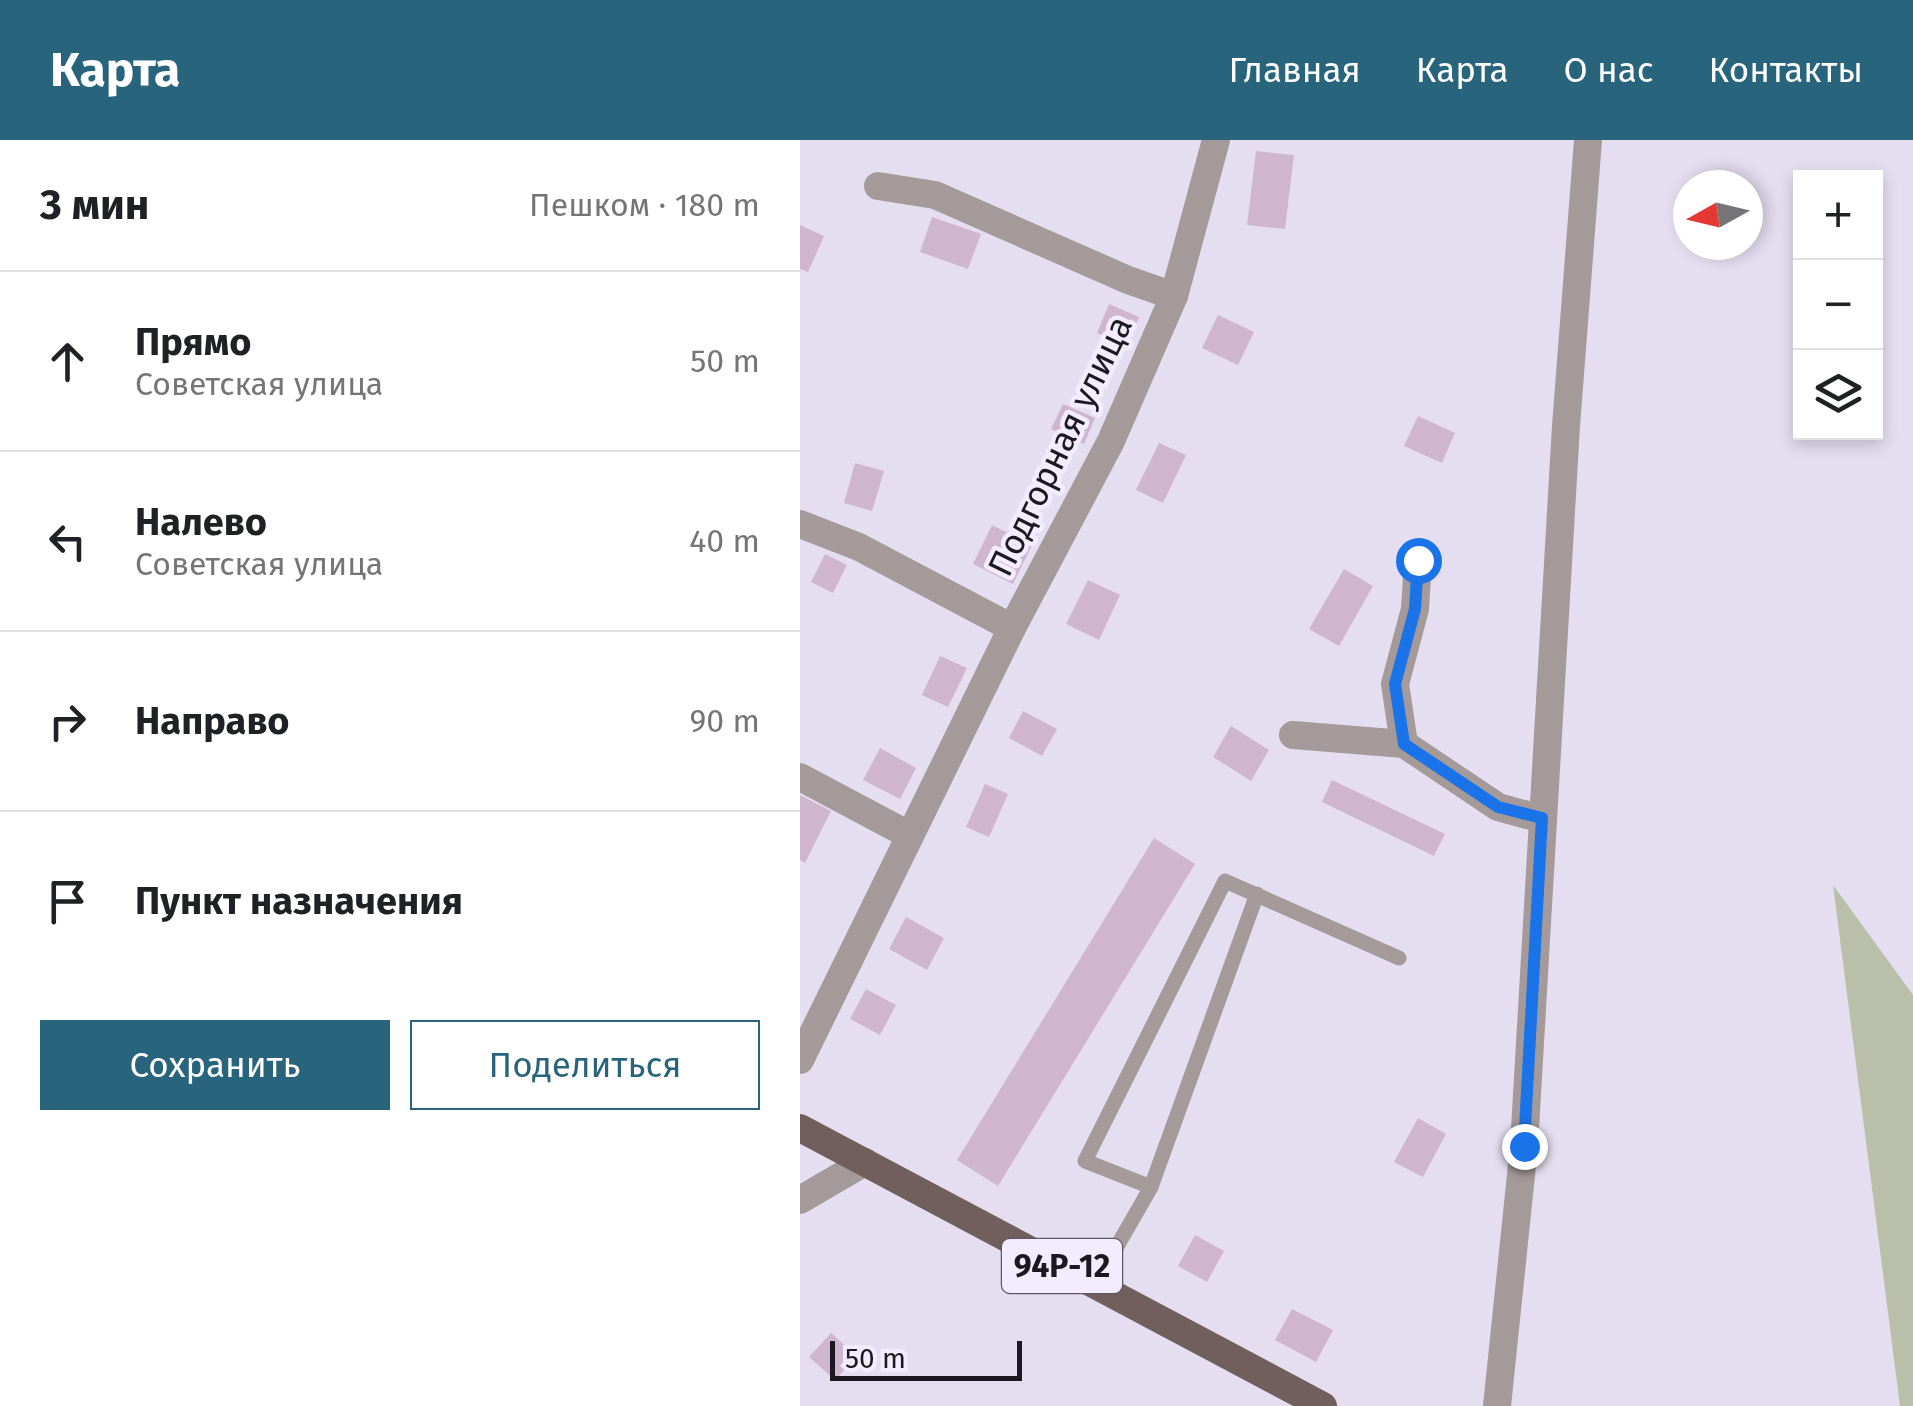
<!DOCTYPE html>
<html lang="ru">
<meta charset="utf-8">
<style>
:root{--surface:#fff;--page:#f6f6f6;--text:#202124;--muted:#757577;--line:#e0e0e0;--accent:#28647b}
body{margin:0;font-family:"Fira Sans",sans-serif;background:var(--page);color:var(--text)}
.controls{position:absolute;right:30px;top:30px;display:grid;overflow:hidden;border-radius:0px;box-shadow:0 5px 15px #0003}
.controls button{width:90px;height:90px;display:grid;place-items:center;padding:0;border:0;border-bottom:2px solid var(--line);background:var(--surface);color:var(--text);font:50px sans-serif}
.compass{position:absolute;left:873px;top:30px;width:90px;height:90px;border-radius:50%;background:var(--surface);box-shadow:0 5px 15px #0003;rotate:262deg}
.scale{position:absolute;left:30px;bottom:25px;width:192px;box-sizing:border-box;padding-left:10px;border:5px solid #1b181f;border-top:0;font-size:28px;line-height:35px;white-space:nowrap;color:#1b181f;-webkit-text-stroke:8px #f3ebfe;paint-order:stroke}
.stop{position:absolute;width:30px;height:30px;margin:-22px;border:8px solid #1a73e8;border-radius:50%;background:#fff}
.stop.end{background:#1a73e8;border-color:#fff;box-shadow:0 2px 10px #0008}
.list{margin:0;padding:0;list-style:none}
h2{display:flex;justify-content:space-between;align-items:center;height:130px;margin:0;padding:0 40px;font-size:42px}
h2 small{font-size:32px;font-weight:400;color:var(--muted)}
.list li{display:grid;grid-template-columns:65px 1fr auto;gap:30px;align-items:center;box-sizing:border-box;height:180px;padding:0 40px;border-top:2px solid var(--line)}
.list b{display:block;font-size:38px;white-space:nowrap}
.list p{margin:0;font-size:32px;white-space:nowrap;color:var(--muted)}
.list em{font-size:32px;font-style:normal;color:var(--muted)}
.actions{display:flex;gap:20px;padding:30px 40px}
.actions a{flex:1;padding:22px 0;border:2px solid var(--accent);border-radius:0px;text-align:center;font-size:35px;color:var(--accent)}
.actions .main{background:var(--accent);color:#fff}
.icon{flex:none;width:55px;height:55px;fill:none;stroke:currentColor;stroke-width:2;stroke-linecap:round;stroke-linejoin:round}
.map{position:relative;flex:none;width:1113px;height:1266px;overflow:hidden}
header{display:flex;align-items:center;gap:60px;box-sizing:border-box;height:140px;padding:0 50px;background:var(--accent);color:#fff}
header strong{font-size:48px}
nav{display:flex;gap:55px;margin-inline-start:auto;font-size:35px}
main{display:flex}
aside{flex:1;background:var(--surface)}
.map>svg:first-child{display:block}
</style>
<header>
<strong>Карта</strong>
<nav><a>Главная</a><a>Карта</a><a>О нас</a><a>Контакты</a></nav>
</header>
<main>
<aside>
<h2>3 мин<small>Пешком · 180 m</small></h2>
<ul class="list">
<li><svg class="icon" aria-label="ahead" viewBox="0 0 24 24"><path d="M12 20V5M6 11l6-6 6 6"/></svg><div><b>Прямо</b><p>Советская улица</p></div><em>50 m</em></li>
<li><svg class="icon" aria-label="left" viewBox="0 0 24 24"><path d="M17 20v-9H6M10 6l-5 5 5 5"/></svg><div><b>Налево</b><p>Советская улица</p></div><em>40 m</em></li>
<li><svg class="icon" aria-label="right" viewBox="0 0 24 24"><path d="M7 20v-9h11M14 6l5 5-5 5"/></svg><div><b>Направо</b></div><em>90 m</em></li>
<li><svg class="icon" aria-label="arrive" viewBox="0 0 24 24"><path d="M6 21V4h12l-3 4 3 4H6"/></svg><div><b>Пункт назначения</b></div></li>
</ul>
<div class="actions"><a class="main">Сохранить</a><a>Поделиться</a></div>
</aside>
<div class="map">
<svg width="1113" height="1266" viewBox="0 0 1113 1266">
<rect width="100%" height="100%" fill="#e5def0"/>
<!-- green -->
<path fill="#b9bfa8" d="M1033,745L1113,855V1266H1100Z"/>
<!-- building -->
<g fill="#cfb6ce">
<path d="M456,11L494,15L485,89L447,85Z"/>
<path d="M132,77L181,94L168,129L120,112Z"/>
<path d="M0,85L24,96L8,132L0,129Z"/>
<path d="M309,164L339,177L328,205L297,193Z"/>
<path d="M418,175L454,192L438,225L402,208Z"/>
<path d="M263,264L295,278L284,304L251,289Z"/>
<path d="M618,276L655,293L642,323L604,306Z"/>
<path d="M359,303L386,315L363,363L336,350Z"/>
<path d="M55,323L84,331L72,371L44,363Z"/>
<path d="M192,385L232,405L213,444L173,424Z"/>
<path d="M25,414L47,425L33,453L11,442Z"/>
<path d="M544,429L573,446L539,506L509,489Z"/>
<path d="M288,440L320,455L299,500L266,484Z"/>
<path d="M140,516L167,528L148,567L122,555Z"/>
<path d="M223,571L257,589L242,616L209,598Z"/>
<path d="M431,586L469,610L451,641L413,617Z"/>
<path d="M80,608L116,628L100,659L63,640Z"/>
<path d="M532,640L645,694L634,716L522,662Z"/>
<path d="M185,644L208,654L189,697L166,687Z"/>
<path d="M0,655L31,671L5,723L0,720Z"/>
<path d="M354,698L395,724L198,1046L157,1020Z"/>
<path d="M106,777L144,798L127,830L89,809Z"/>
<path d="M66,849L96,865L80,895L50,879Z"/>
<path d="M618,978L646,994L623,1037L594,1022Z"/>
<path d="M395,1095L424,1111L407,1142L378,1126Z"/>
<path d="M492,1169L533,1190L516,1222L475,1200Z"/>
<path d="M31,1193L57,1216L35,1240L9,1217Z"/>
</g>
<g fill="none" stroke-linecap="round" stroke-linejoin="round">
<!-- service -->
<g stroke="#a49a99" stroke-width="15">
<path d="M351,1047L285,1021L425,741L599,818"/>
<path d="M296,1143L351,1047L457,754"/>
</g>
<!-- minor -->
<g stroke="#a49a99" stroke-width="28">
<path d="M78,46L135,55L328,140L374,156"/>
<path d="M0,384L59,407L212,488"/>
<path d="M618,420L615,469L595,544L604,604L698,667L742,679"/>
<path d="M493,595L604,604"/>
<path d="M0,637L109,695"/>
<path d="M0,920L212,488L311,301L374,156L416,0"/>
<path d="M0,1060L65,1022"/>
</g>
<!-- tertiary -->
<path stroke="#a49a99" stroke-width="28" d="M697,1266L724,1006L766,286L788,0"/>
<!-- primary -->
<path stroke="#705f5d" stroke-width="28" d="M0,988L523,1266"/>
</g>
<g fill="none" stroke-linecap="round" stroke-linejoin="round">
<!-- route -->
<path stroke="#1a73e8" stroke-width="12" d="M618,420L615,469L595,544L604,604L698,667L742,678L724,1006"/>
</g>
<g text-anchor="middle" stroke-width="9" stroke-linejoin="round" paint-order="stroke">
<!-- shield labels -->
<rect fill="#f3ebfe" stroke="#5c5762" stroke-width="2.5" x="202" y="1099" width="120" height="54" rx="8"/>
<g font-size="32" font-weight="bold" fill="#1b181f">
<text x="262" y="1137">94Р-12</text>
</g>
<!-- street labels -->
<g font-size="35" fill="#1b181f" stroke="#f3ebfe">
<text transform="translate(260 306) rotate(-64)" y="12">Подгорная улица</text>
</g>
</g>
</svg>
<div class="controls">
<button>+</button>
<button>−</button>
<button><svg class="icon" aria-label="layers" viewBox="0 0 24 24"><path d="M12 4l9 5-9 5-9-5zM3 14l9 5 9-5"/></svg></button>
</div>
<svg class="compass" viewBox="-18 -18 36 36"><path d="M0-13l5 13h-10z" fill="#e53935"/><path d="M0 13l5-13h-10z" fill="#757577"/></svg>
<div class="scale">50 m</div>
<div class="stop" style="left:618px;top:420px"></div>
<div class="stop end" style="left:724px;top:1006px"></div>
</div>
</main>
